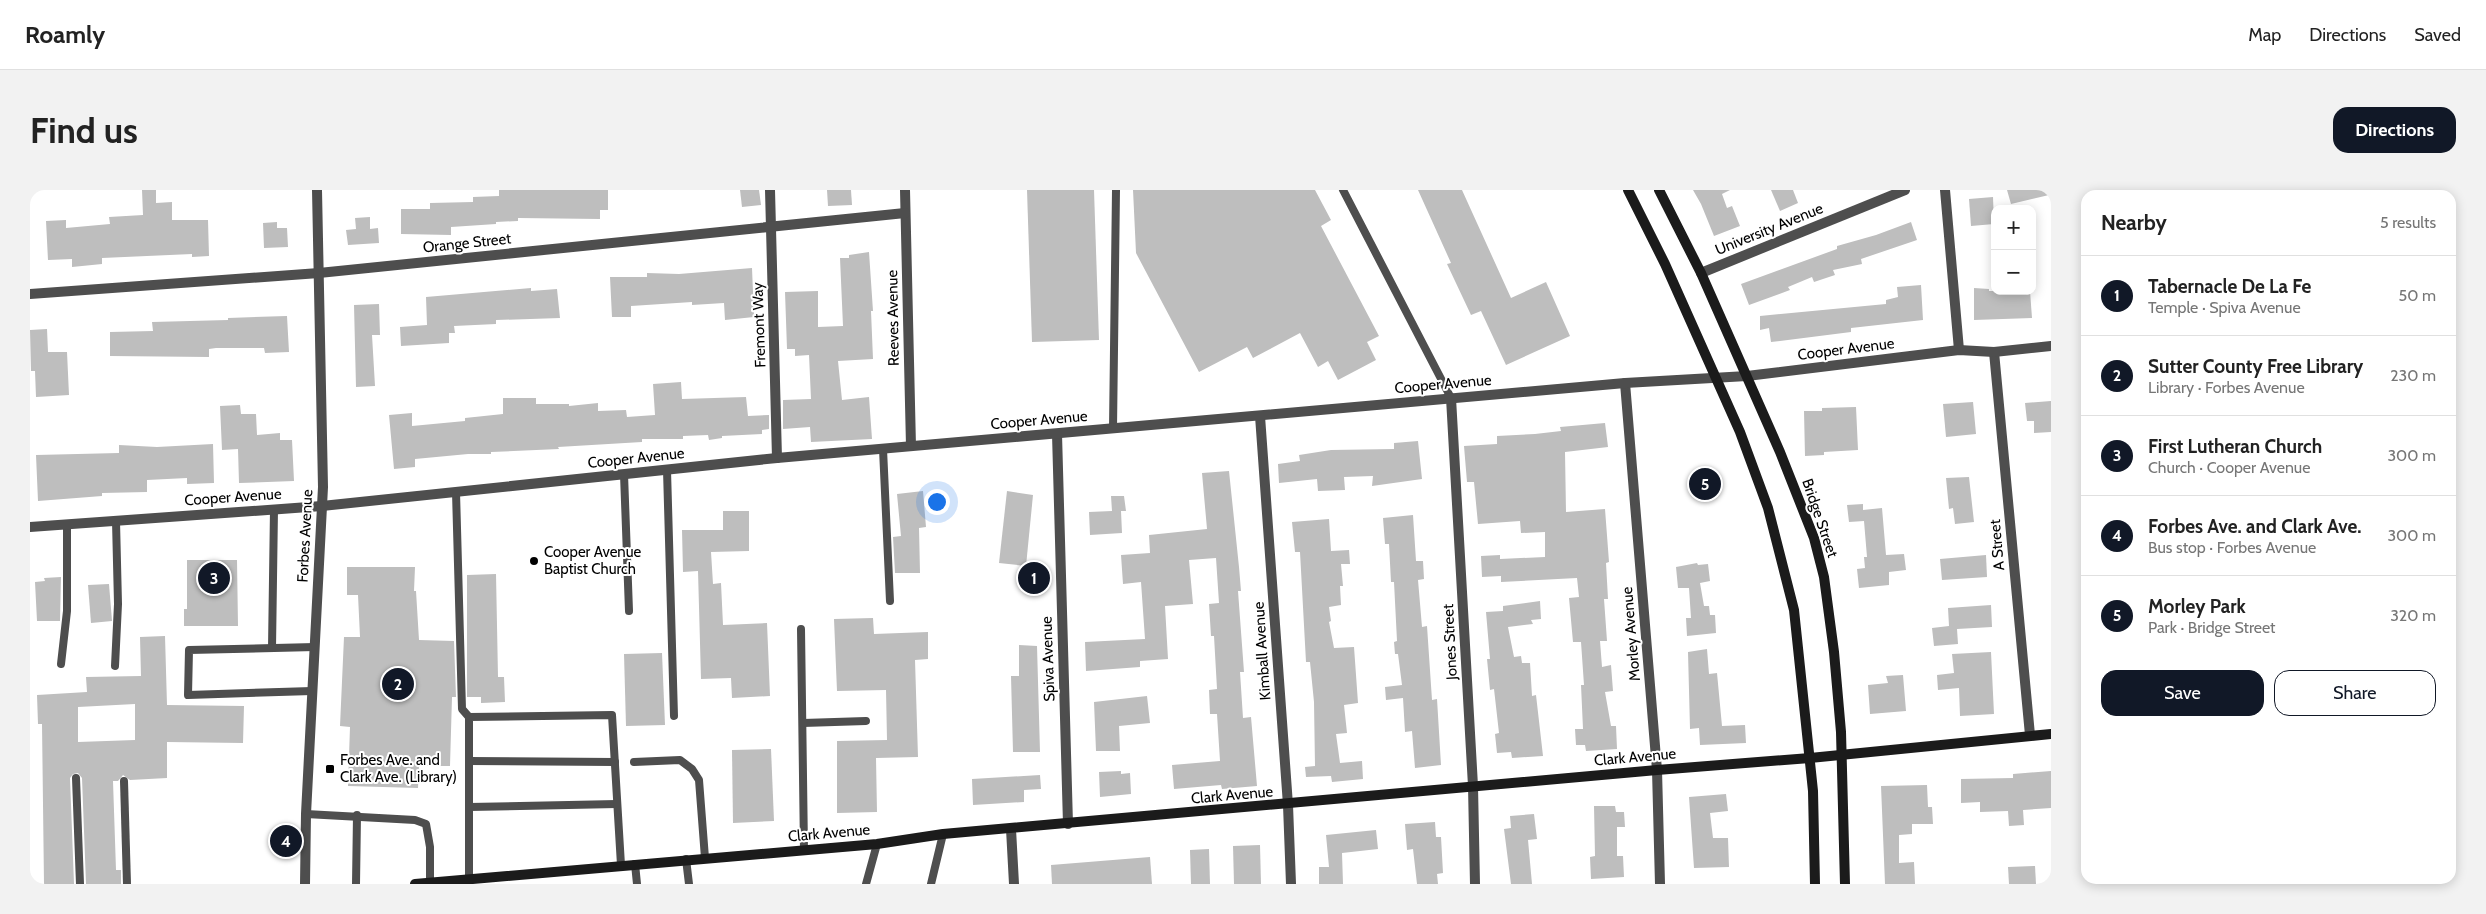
<!DOCTYPE html>
<meta charset="utf-8">
<style>
:root{--surface:#fff;--page:#f2f2f2;--text:#222;--muted:#767676;--line:#e0e0e0;--accent:#111827}
body{margin:0;font-family:Cabin,sans-serif;background:var(--page);color:var(--text)}
.controls{position:absolute;right:15px;top:15px;display:grid;overflow:hidden;border-radius:10px;box-shadow:0 2px 12px #0003}
.controls button{width:45px;height:45px;display:grid;place-items:center;padding:0;border:0;border-bottom:1px solid var(--line);background:var(--surface);color:var(--text);font:25px sans-serif}
.you{position:absolute;left:906px;top:311px;width:18px;height:18px;margin:-12px;border:4px solid #fff;border-radius:50%;background:#1a73e8;box-shadow:0 0 0 8px #1a73e833}
.badge{display:grid;place-items:center;width:32px;height:32px;border-radius:50%;background:var(--accent);color:#fff;font-size:16px;font-weight:700}
.pin{position:absolute;translate:-50% -50%;border:2px solid #fff;box-shadow:0 1px 5px #0006}
.list{margin:0;padding:0;list-style:none}
h2{display:flex;justify-content:space-between;align-items:center;height:65px;margin:0;padding:0 20px;font-size:21px}
h2 small{font-size:16px;font-weight:400;color:var(--muted)}
.list li{display:grid;grid-template-columns:32px 1fr auto;gap:15px;align-items:center;box-sizing:border-box;height:80px;padding:0 20px;border-top:1px solid var(--line)}
.list b{display:block;font-size:19px;white-space:nowrap}
.list p{margin:0;font-size:16px;white-space:nowrap;color:var(--muted)}
.list em{font-size:16px;font-style:normal;color:var(--muted)}
.actions{display:flex;gap:10px;padding:15px 20px}
.actions a{flex:1;padding:11px 0;border:1px solid var(--accent);border-radius:15px;text-align:center;font-size:18px;color:var(--accent)}
.actions .main{background:var(--accent);color:#fff}
.map{position:relative;flex:none;width:2021px;height:694px;overflow:hidden;border-radius:15px}
header{display:flex;align-items:center;gap:30px;box-sizing:border-box;height:70px;padding:0 25px;background:var(--surface);border-bottom:1px solid var(--line)}
header strong{font-size:24px}
nav{display:flex;gap:28px;margin-inline-start:auto;font-size:18px}
.intro{display:flex;align-items:center;justify-content:space-between;box-sizing:border-box;height:120px;padding:0 30px}
h1{margin:0;font-size:35px}
.button{padding:12px 22px;border-radius:15px;background:var(--accent);color:#fff;font-size:18px;font-weight:700}
main{display:flex;gap:30px;padding:0 30px}
aside{flex:1;background:var(--surface);border-radius:15px;box-shadow:0 2px 12px #0003}
.map>svg:first-child{display:block}
</style>
<header>
<strong>Roamly</strong>
<nav><a>Map</a><a>Directions</a><a>Saved</a></nav>
</header>
<div class="intro"><h1>Find us</h1><a class="button">Directions</a></div>
<main>
<div class="map">
<svg width="2021" height="694" viewBox="0 0 2021 694">
<rect width="100%" height="100%" fill="#fff"/>
<!-- building -->
<g fill="#bebebe" fill-rule="evenodd">
<path d="M112,0H126V13L142,12V30H178L179,66L162,67V64L72,68V74L42,77V69L18,70L16,31L36,30V38L80,34L79,27L113,25Z"/>
<path d="M469,0H578V20H570V29L488,28V31L466,32V34L421,37V45L371,44V19H400V13L443,12V7L469,6Z"/>
<path d="M710,0H729L731,15L712,17Z"/>
<path d="M797,0H821L822,15L798,16Z"/>
<path d="M997,0H1064L1069,150L1002,152Z"/>
<path d="M1103,0H1285L1301,30L1291,36L1349,146L1337,152L1346,170L1308,190L1298,171L1288,177L1270,143L1223,168L1217,157L1169,182L1106,63Z"/>
<path d="M1388,0H1432L1481,108L1516,92L1540,146L1476,175L1451,121L1441,125L1417,74L1421,73Z"/>
<path d="M1663,0H1700L1692,4L1697,18L1702,16L1710,36L1684,46L1671,14Z"/>
<path d="M1741,0H1763L1768,13L1750,21Z"/>
<path d="M1977,0H2018L2019,5L1981,14Z"/>
<path d="M1963,7L1964,34L1941,36L1939,9Z"/>
<path d="M340,27V39L348,38L349,53L318,55L316,40L326,39L325,28Z"/>
<path d="M247,32V38H257L258,57L234,58L233,33Z"/>
<path d="M1881,32L1887,50L1831,69L1832,74L1803,80L1805,85L1784,92L1782,87L1758,97L1760,100L1719,115L1711,94L1807,59V56L1846,45Z"/>
<path d="M839,62L843,121H841L843,169L808,171L812,210L839,207L842,249L781,252L780,237L753,239V210L781,209L779,165L765,166V159H757L755,102L788,101V137L813,136L810,68H819V65Z"/>
<path d="M722,78L724,127L695,130L694,113L662,115V112L601,116V127H582L580,87H617V83L649,84Z"/>
<path d="M1891,95L1893,130L1821,138V142L1741,152L1739,138L1730,140V126L1856,114V110L1868,107L1867,97Z"/>
<path d="M501,98V101L527,99L530,128L466,130V134L424,136L425,143H419V153L371,156L370,137L397,135L396,107Z"/>
<path d="M1944,98L1959,99V101H2000L2002,128L1944,130Z"/>
<path d="M349,114L350,145H342L345,196L326,197L324,115Z"/>
<path d="M257,126L259,162L235,163L234,158H186L179,159V167L80,166V142L123,141L122,132L198,130V128Z"/>
<path d="M17,139L18,162H37L39,205L6,207L5,181H1L0,140Z"/>
<path d="M651,192L652,209L716,207L718,226L739,225V239L732,240V244L692,246V248L679,250L678,245L653,246V249H612V252L528,257L529,259L461,262V264H438L385,269V277L364,279L359,225L382,223V236L435,231V228L473,224V208H506V214H539V216L568,213V221L596,220L597,227L625,225L623,194Z"/>
<path d="M2021,211V242L2004,243V231H1997L1995,213Z"/>
<path d="M1943,212L1946,244L1916,247L1913,214Z"/>
<path d="M210,215L211,224H226L227,245L250,243V250H262L264,291L209,293L208,259L192,260L190,216Z"/>
<path d="M1826,217L1828,260L1794,262V265L1775,266L1774,221H1792V218Z"/>
<path d="M1575,233L1578,257L1535,262L1536,322L1575,319L1579,372L1576,373L1578,409H1574L1577,451H1570L1572,477L1581,475L1583,501L1575,502L1581,536H1586L1587,559L1556,561L1555,555H1546L1545,539H1553L1551,495H1554L1551,452H1543L1539,408L1549,407L1547,388L1471,392V386L1452,387L1451,366L1470,365V369L1515,367V342L1491,343L1490,331L1448,334L1444,292H1437L1434,256L1467,254V246L1505,244L1531,241L1530,237Z"/>
<path d="M1388,251L1392,289L1342,296L1343,286L1314,287L1315,300L1288,301L1287,289L1249,293L1248,274L1270,271L1269,265L1301,260L1364,259V253Z"/>
<path d="M183,254L184,293L157,294V288L117,290V302L72,303V306L8,311L6,265L89,263V255L127,257Z"/>
<path d="M1199,281L1209,377L1211,401H1208L1214,482H1210L1213,528L1221,527L1227,596L1192,599L1191,595L1144,599L1142,575L1190,571L1187,524H1180L1179,500L1187,499L1184,446H1181L1179,414L1189,413L1186,368L1159,370L1163,414L1135,416L1138,469L1110,471V477L1056,481L1055,452L1115,449L1111,392L1093,394L1091,365L1120,363L1119,345L1177,339L1172,283Z"/>
<path d="M1939,287L1944,332L1925,334L1923,318L1919,319L1916,288Z"/>
<path d="M893,301L896,337L889,338L890,383H865L863,347L871,346L867,304Z"/>
<path d="M977,301L1003,305L996,376L969,373Z"/>
<path d="M1081,306H1094L1096,321H1091L1092,343L1060,345L1059,322L1082,321Z"/>
<path d="M1833,314V320L1852,318L1856,365L1874,364L1876,380L1859,382V395L1829,398L1827,379L1835,378L1834,367H1837L1834,331L1819,332L1817,315Z"/>
<path d="M693,321H719V361L681,362L683,394L691,393L693,435L737,433L740,506L702,508L701,488L671,489L668,381L653,382L652,340H693Z"/>
<path d="M1383,325L1386,371H1393L1394,389L1388,390L1392,437L1397,436L1402,510L1407,509L1411,575L1385,578L1382,541L1375,542L1373,508L1356,510L1355,497L1372,495L1368,464H1365L1364,452L1367,451L1364,392H1361L1359,354H1355L1353,328Z"/>
<path d="M1299,329L1301,361L1319,360L1320,374H1311L1313,396H1310L1311,415L1299,417L1301,431L1299,432L1304,458L1324,457L1328,513L1314,515L1317,543L1306,544L1310,573L1332,571L1333,589L1302,592L1301,586L1276,587L1275,577L1285,576L1284,512L1280,472H1276L1270,362H1265L1262,332Z"/>
<path d="M1956,365L1957,387L1912,390L1910,369Z"/>
<path d="M157,370H207L208,436H154V419H157Z"/>
<path d="M1667,373L1668,375L1678,374L1680,391L1670,393L1674,416H1679L1680,425H1685L1686,443L1657,446L1656,428H1661L1659,398H1648L1646,377Z"/>
<path d="M317,377H385L384,401H386L389,450L424,451L426,507H422L420,576H389L388,598L318,596L320,537L310,536L314,447H330L328,405H317Z"/>
<path d="M466,384L468,487H474L475,512L451,513V507H437V385Z"/>
<path d="M31,387L30,431H7L5,392L15,391L14,388Z"/>
<path d="M79,394L82,431L61,433L58,395Z"/>
<path d="M1510,411L1511,429L1501,430L1503,434L1478,437L1484,467L1491,466L1492,473H1500L1502,506L1506,505L1513,566L1482,568L1481,562L1467,563L1465,544L1469,543L1464,499L1460,500L1457,469H1460L1456,422L1473,421V416Z"/>
<path d="M1961,415L1962,437L1927,439L1928,454L1904,456L1902,438L1919,436L1918,418Z"/>
<path d="M843,428L844,444L898,442V469L885,470L888,567L846,568L847,622L807,623V551L857,550L856,500L807,501L804,429Z"/>
<path d="M135,446L137,515L214,516L213,553L137,552V588L100,590L93,585L88,591H83L86,680H91V694H56L52,588L48,583L43,584L40,588L44,694H14L12,534H8L7,505L57,502L56,487L111,486L110,447ZM105,514V550L48,552V517Z"/>
<path d="M989,455L1007,456L1010,562H983L981,486H989Z"/>
<path d="M1677,459L1679,484L1687,483L1692,536L1715,535L1716,553L1670,555L1669,538L1660,539L1658,462Z"/>
<path d="M1961,462L1964,524L1930,526L1929,498L1908,500L1907,485L1924,483L1922,464Z"/>
<path d="M632,463L635,535L596,536L594,464Z"/>
<path d="M1873,485L1876,521L1840,524L1838,495L1858,493L1856,486Z"/>
<path d="M1117,506L1120,533L1089,536L1090,561H1066L1064,512Z"/>
<path d="M741,559L744,631L703,633L702,560Z"/>
<path d="M1091,581V584L1100,583L1101,604L1070,607L1069,582Z"/>
<path d="M2021,581V618L1993,620L1994,635L1979,636L1978,621L1950,622V612L1931,613V589L1983,588V584Z"/>
<path d="M1010,585L1011,599L994,600V612L943,615L942,589Z"/>
<path d="M1897,595L1898,617H1902L1903,634H1882V644L1869,645V673L1884,672L1885,694H1855L1851,596Z"/>
<path d="M1696,604L1698,621L1680,623L1683,648H1698L1699,677L1664,678L1659,607Z"/>
<path d="M1564,616H1585L1586,622H1594L1595,637H1587V666H1593L1594,687L1561,689L1560,667L1565,666Z"/>
<path d="M1504,624L1507,649L1498,650L1502,694H1481L1474,639L1481,638L1480,626Z"/>
<path d="M1405,632L1406,647H1411L1413,683L1407,684L1408,694H1387L1383,659L1377,660L1375,634Z"/>
<path d="M1346,640L1348,659L1312,663L1313,694H1289V677H1299L1296,645Z"/>
<path d="M1230,655L1231,694H1204L1203,656Z"/>
<path d="M1179,659L1180,694H1161L1160,660Z"/>
<path d="M1120,667L1122,694H1022L1021,675Z"/>
<path d="M2005,676L2006,694H1979L1978,677Z"/>
</g>
<g fill="none" stroke-linecap="round" stroke-linejoin="round">
<!-- lane -->
<g stroke="#4e4e4e" stroke-width="8">
<path d="M1313,0L1421,208"/>
<path d="M1083,239L1086,0"/>
<path d="M853,259L860,411"/>
<path d="M637,280L644,526"/>
<path d="M594,284L599,421"/>
<path d="M426,302L432,519L439,527"/>
<path d="M771,439L774,660"/>
<path d="M242,458L244,319"/>
<path d="M31,474L37,421V335"/>
<path d="M85,476L88,414L86,331"/>
<path d="M282,501L158,505L159,460L285,457"/>
<path d="M773,533L836,531"/>
<path d="M439,571L585,572"/>
<path d="M604,572L650,570L662,579L669,590L675,668"/>
<path d="M46,588L50,694"/>
<path d="M94,591L97,694"/>
<path d="M439,617L587,614"/>
<path d="M276,624L385,630L396,634L400,657V693"/>
<path d="M656,669L659,694"/>
<path d="M605,674L607,694"/>
<path d="M439,689V527L582,525L591,675"/>
<path d="M326,694L327,625"/>
<path d="M836,694L847,654"/>
<path d="M901,694L913,644"/>
</g>
<!-- street -->
<g stroke="#4e4e4e" stroke-width="10">
<path d="M740,0L747,268"/>
<path d="M875,0L881,256"/>
<path d="M1915,0L1929,160"/>
<path d="M1671,83L1875,0"/>
<path d="M0,104L289,83L875,23"/>
<path d="M1964,162L2000,545"/>
<path d="M1595,193L1627,580L1630,694"/>
<path d="M1421,208L1443,596L1445,694"/>
<path d="M1230,226L1258,615L1261,694"/>
<path d="M1027,244L1038,634"/>
<path d="M0,337L292,316L747,268L1595,193L1717,186L1929,160L1964,162L2021,156"/>
<path d="M981,639L984,694"/>
<path d="M275,694L276,624L293,297L287,0"/>
</g>
<!-- secondary -->
<g stroke="#1b1b1b" stroke-width="10">
<path d="M1598,0L1635,74L1710,242L1738,318L1764,420L1783,601L1785,694"/>
<path d="M1629,0L1671,83L1750,262L1784,348L1794,387L1804,462L1811,542L1815,694"/>
<path d="M385,694L847,654L913,644L1627,580L1780,568L2021,544"/>
</g>
</g>
<!-- markers -->
<g fill="#000" stroke="#fff" stroke-width="2">
<circle cx="504" cy="371" r="5"/>
<rect x="295" y="574" width="10" height="10" rx="2.5"/>
</g>
<g text-anchor="middle" stroke-width="4" stroke-linejoin="round" paint-order="stroke">
<!-- street labels -->
<g font-size="15" fill="#000" stroke="#fff">
<text transform="translate(1739 39) rotate(-22)" y="5">University Avenue</text>
<text transform="translate(437 53) rotate(-6)" y="5">Orange Street</text>
<text transform="translate(863 128) rotate(-91)" y="5">Reeves Avenue</text>
<text transform="translate(729 135) rotate(-92)" y="5">Fremont Way</text>
<text transform="translate(1816 159) rotate(-7)" y="5">Cooper Avenue</text>
<text transform="translate(1413 194) rotate(-5)" y="5">Cooper Avenue</text>
<text transform="translate(1009 230) rotate(-5)" y="5">Cooper Avenue</text>
<text transform="translate(606 268) rotate(-6)" y="5">Cooper Avenue</text>
<text transform="translate(203 307) rotate(-4)" y="5">Cooper Avenue</text>
<text transform="translate(1790 328) rotate(71)" y="5">Bridge Street</text>
<text transform="translate(275 346) rotate(-87)" y="5">Forbes Avenue</text>
<text transform="translate(1967 355) rotate(-95)" y="5">A Street</text>
<text transform="translate(1601 444) rotate(-95)" y="5">Morley Avenue</text>
<text transform="translate(1420 452) rotate(-93)" y="5">Jones Street</text>
<text transform="translate(1232 461) rotate(-94)" y="5">Kimball Avenue</text>
<text transform="translate(1018 469) rotate(-92)" y="5">Spiva Avenue</text>
<text transform="translate(1605 567) rotate(-5)" y="5">Clark Avenue</text>
<text transform="translate(1202 605) rotate(-5)" y="5">Clark Avenue</text>
<text transform="translate(799 643) rotate(-5)" y="5">Clark Avenue</text>
</g>
<!-- poi labels -->
<g font-size="15" fill="#000" stroke="#fff" text-anchor="start">
<text x="514" y="367">Cooper Avenue<tspan x="514" dy="17">Baptist Church</tspan></text>
<text x="310" y="575">Forbes Ave. and<tspan x="310" dy="17">Clark Ave. (Library)</tspan></text>
</g>
</g>
</svg>
<div class="controls">
<button>+</button>
<button>−</button>
</div>
<div class="you"></div>
<div class="pin badge" style="left:1004px;top:388px">1</div>
<div class="pin badge" style="left:368px;top:494px">2</div>
<div class="pin badge" style="left:184px;top:388px">3</div>
<div class="pin badge" style="left:256px;top:651px">4</div>
<div class="pin badge" style="left:1675px;top:294px">5</div>
</div>
<aside>
<h2>Nearby<small>5 results</small></h2>
<ul class="list">
<li><span class="badge">1</span><div><b>Tabernacle De La Fe</b><p>Temple · Spiva Avenue</p></div><em>50 m</em></li>
<li><span class="badge">2</span><div><b>Sutter County Free Library</b><p>Library · Forbes Avenue</p></div><em>230 m</em></li>
<li><span class="badge">3</span><div><b>First Lutheran Church</b><p>Church · Cooper Avenue</p></div><em>300 m</em></li>
<li><span class="badge">4</span><div><b>Forbes Ave. and Clark Ave.</b><p>Bus stop · Forbes Avenue</p></div><em>300 m</em></li>
<li><span class="badge">5</span><div><b>Morley Park</b><p>Park · Bridge Street</p></div><em>320 m</em></li>
</ul>
<div class="actions"><a class="main">Save</a><a>Share</a></div>
</aside>
</main>
